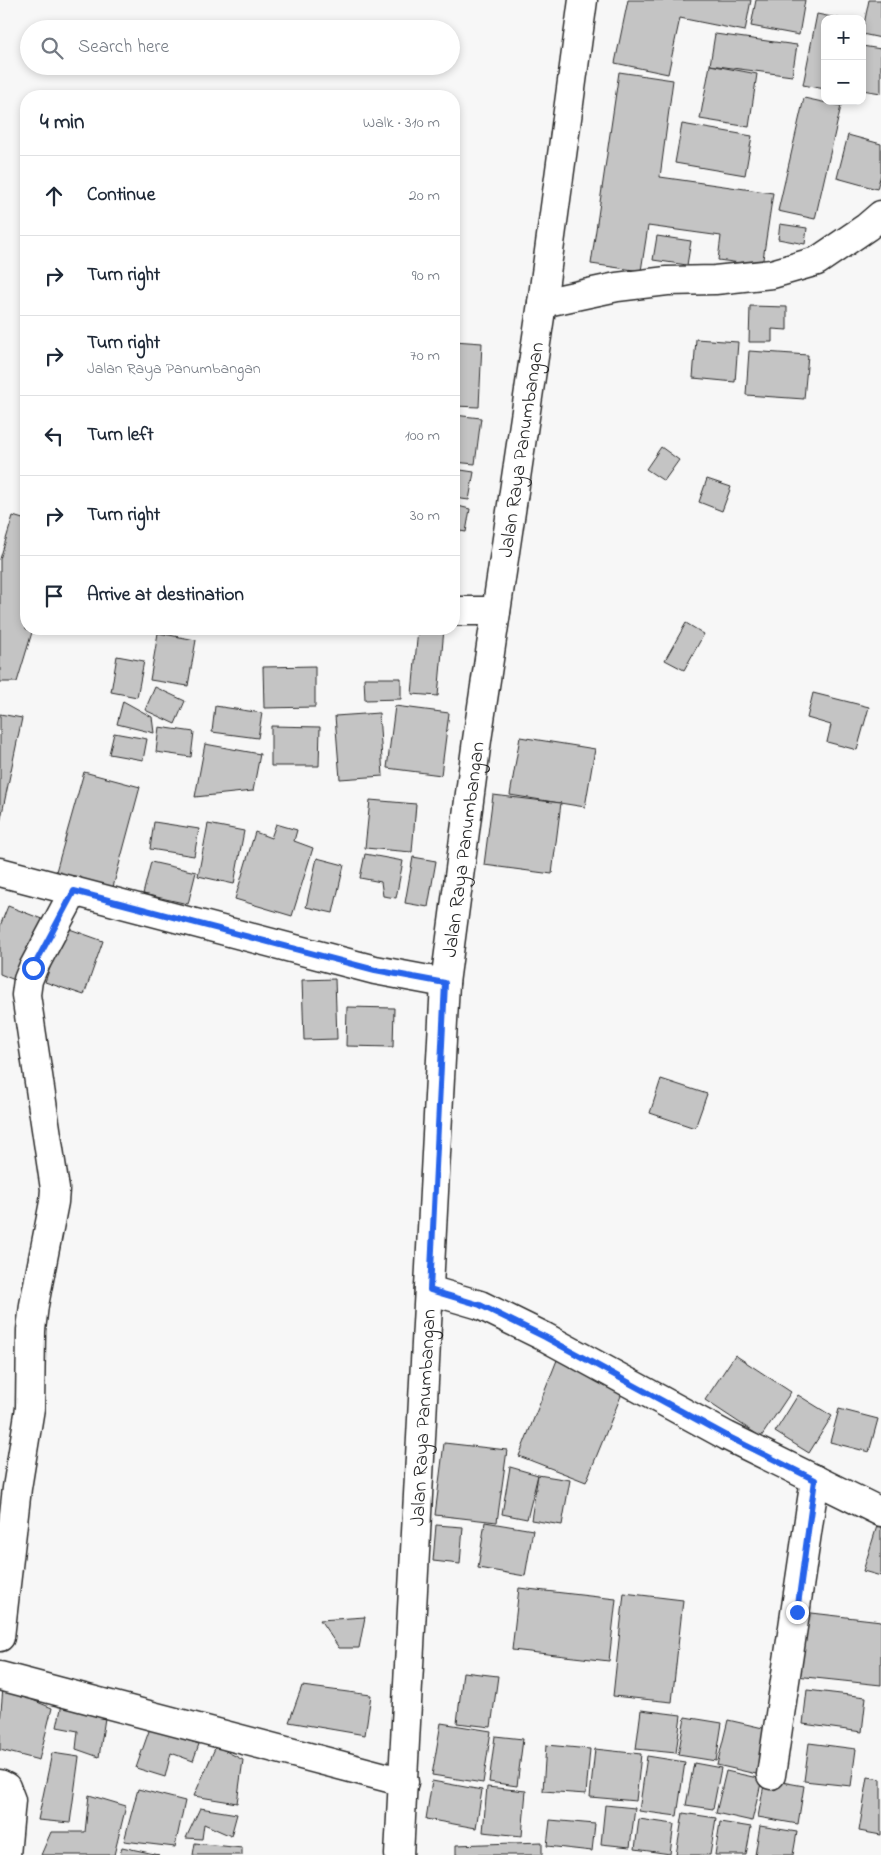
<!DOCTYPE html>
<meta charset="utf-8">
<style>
:root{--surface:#fff;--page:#f2f2f3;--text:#1f2937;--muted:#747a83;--line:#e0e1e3}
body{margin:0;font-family:"Indie Flower",sans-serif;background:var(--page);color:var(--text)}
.controls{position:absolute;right:15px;top:15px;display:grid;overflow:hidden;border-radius:10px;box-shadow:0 2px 8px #0003}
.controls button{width:45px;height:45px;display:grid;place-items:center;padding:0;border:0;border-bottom:1px solid var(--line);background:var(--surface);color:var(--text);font:25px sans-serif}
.stop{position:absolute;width:15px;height:15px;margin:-11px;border:4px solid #2563eb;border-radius:50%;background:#fff}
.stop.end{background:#2563eb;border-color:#fff;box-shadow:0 1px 5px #0008}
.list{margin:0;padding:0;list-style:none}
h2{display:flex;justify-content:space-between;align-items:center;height:65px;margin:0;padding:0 20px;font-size:21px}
h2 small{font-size:16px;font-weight:400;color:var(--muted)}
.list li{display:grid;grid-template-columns:32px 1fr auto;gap:15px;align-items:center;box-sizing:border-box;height:80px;padding:0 20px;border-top:1px solid var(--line)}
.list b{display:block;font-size:19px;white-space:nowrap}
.list p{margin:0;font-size:16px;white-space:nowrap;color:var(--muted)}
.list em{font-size:16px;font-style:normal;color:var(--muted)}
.icon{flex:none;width:28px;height:28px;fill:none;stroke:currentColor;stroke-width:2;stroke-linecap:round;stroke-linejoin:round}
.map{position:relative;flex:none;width:881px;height:1855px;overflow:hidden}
.search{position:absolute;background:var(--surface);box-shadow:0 2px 8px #0003;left:20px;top:20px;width:440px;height:55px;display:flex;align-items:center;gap:12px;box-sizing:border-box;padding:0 18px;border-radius:28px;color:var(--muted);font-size:19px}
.panel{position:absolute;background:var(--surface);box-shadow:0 2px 8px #0003;left:20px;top:90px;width:440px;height:545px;border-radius:20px}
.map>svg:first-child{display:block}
</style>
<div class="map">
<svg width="881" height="1855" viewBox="0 0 881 1855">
<rect width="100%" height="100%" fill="#f7f7f7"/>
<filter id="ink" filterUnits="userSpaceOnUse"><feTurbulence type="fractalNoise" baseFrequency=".02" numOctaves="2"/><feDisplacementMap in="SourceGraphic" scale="10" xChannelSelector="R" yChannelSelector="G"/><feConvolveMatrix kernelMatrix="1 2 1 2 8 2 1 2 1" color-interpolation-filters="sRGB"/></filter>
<g filter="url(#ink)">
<!-- building -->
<g fill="#c4c4c4" stroke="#2b2b2b">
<path d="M628,0H751L745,31L680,18L668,74L615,63Z"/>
<path d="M756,0H805L799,35L751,26Z"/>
<path d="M869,0H881V38L862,34Z"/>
<path d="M817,14L842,19H825V89L803,85Z"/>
<path d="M715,34L797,45L792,76L710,65Z"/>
<path d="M862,46L881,49V93L862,90Z"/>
<path d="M710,65L757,74L749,127L700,119Z"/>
<path d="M619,72L673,80L660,177L773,193L762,266L718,260L721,236L648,226L641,271L591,264Z"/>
<path d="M804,98L841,106L815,219L778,211Z"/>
<path d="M682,124L752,136L745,175L675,163Z"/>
<path d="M848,135L881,144V174L877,189L837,178Z"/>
<path d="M780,224L807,228L805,244L778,239Z"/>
<path d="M657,236L691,241L687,265L653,260Z"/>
<path d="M750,306L787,307V330L772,329V342H749Z"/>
<path d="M696,339L738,342L735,382L693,378Z"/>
<path d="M454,341L482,343L479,407L454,406Z"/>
<path d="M749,351L808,355L804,399L746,395Z"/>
<path d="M454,415L481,418L475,464L454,462Z"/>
<path d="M661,447L679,460L664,481L646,469Z"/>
<path d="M454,469L474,472L469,500L454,498Z"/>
<path d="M707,479L731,487L722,511L699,502Z"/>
<path d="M454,505L470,509L466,532L454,530Z"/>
<path d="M13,516L26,520V629H33L17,682H0V559Z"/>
<path d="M454,538H457L454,567Z"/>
<path d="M686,623L704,634L684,670L665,660Z"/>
<path d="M418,629H444L438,696L412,694Z"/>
<path d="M158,633L196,640L188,686L150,680Z"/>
<path d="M117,656L144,661L137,697L111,692Z"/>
<path d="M315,666V707L264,708L263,667Z"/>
<path d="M364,678H401V699L365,700Z"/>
<path d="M155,687L185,701L175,724L145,710Z"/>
<path d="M813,693L869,707L857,750L827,742L831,725L807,718Z"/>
<path d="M123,701L152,717L154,733L117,724Z"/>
<path d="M215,706L262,713L258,738L212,732Z"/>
<path d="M395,706L449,713L441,775L387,768Z"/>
<path d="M379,713L383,776L340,779L335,716Z"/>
<path d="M0,714L22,718L0,823Z"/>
<path d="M271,726L320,727L319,766H271Z"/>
<path d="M159,727L194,732L191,757L156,752Z"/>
<path d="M114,733L147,739L143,760L109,754Z"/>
<path d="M520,737L595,749L585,807L510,795Z"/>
<path d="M205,744L260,754L253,791L195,797Z"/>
<path d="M84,772L140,787L112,891L55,875Z"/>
<path d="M493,795L561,803L552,874L484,865Z"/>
<path d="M370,800L416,804L412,852L365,848Z"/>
<path d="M154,822L199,829L194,856L150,849Z"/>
<path d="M208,824L244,831L234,884L198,876Z"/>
<path d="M276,824L297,830L294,841L313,848L292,916L235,899L255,832L271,838Z"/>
<path d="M365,854L403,861L396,898L383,896L381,882L360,878Z"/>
<path d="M413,857L436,861L428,907L405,903Z"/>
<path d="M317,858L344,865L333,913L306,907Z"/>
<path d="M151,862L196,872L188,904L143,894Z"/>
<path d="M8,906L47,921L22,983L0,974V926Z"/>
<path d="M64,927L103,941L84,995L45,982Z"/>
<path d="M335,979L337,1039L304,1040L302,980Z"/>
<path d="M347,1007L394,1008L393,1047L346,1046Z"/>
<path d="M661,1079L707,1094L695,1128L650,1113Z"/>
<path d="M735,1355L791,1392L761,1437L705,1400Z"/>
<path d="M557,1360L625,1386L586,1482L519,1456Z"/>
<path d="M798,1395L832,1416L809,1453L775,1432Z"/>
<path d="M839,1409L878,1419L869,1452L830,1442Z"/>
<path d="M444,1443L507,1450L497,1522L435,1515Z"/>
<path d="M510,1467L538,1475L527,1519L502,1514Z"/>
<path d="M538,1475L570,1480L562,1525L531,1520Z"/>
<path d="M485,1522L533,1530L525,1576L478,1568Z"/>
<path d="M436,1525L463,1527L460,1564L433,1561Z"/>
<path d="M877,1526L881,1527V1576L863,1571Z"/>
<path d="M519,1588L616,1599L609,1661L512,1650Z"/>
<path d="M624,1593L683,1600L672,1702L613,1696Z"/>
<path d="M803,1612L881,1621V1685L796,1676Z"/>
<path d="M365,1617L359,1648H339L320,1620Z"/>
<path d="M463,1672L498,1676L491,1727L457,1723Z"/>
<path d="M302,1686L371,1695L365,1735L289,1722Z"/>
<path d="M3,1688L52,1708L39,1760L0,1750V1722Z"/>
<path d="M807,1690L866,1697L862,1732L803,1724Z"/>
<path d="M62,1704L105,1718L99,1757L76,1749L78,1731L57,1727Z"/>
<path d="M641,1710L681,1715L676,1753L636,1749Z"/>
<path d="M685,1717L722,1723L716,1761L678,1755Z"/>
<path d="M728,1720L776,1731L765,1776L717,1765Z"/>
<path d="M441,1723L491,1731L483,1783L432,1775Z"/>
<path d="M150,1728L199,1744L193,1761L171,1753L165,1777L136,1768Z"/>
<path d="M495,1736L523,1739L517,1786L489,1782Z"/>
<path d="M809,1743L856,1749L851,1786L804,1781Z"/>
<path d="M546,1745L590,1749L586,1794L543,1791Z"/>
<path d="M216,1746L243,1760L237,1803L194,1796Z"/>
<path d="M595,1749L641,1754L636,1801L590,1797Z"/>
<path d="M52,1753L79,1757L70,1823L38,1820Z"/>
<path d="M647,1756L685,1762L677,1816L639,1811Z"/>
<path d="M694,1763L721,1768L713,1809L686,1805Z"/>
<path d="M726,1771L762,1779L752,1821L716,1813Z"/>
<path d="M868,1777L881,1779V1835L859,1831Z"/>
<path d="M765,1779L804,1786L798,1824L758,1817Z"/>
<path d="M432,1781L482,1790L476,1828L426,1819Z"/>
<path d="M487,1787L526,1791L522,1836L483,1832Z"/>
<path d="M138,1789L185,1801L175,1847L124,1841Z"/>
<path d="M89,1795L126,1806L114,1855H41L51,1832H85Z"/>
<path d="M605,1805L635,1808L630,1847L601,1844Z"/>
<path d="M200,1808L237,1814L231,1836L204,1824L202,1839L186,1838Z"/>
<path d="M683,1813L716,1818L710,1855H676Z"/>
<path d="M639,1819L674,1824L670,1854L635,1849Z"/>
<path d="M550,1820L595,1824L592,1851L547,1846Z"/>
<path d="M720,1822L751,1827L746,1855H715Z"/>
<path d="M760,1826L797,1832L793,1855H755Z"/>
<path d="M542,1842V1855H456V1845Z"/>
<path d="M195,1843L242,1848V1855H193Z"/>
<path d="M122,1847L159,1855H120Z"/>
</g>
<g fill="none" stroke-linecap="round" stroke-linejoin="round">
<defs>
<g id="minor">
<path d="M542,303L617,287L667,281L715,280L772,274L817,261L867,227L881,215"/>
<path d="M454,611H496"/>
<path d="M0,872L375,970L445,983"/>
<path d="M429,1290L480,1305L545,1337L727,1436L881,1512"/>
<path d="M0,1637L17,1488L30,1408L31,1330L34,1305L54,1202L55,1189L26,995L28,980L33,968L74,891"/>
<path d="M0,1676L404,1782"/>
<path d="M771,1775L815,1479"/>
<path d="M0,1784L6,1787L11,1800L6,1855"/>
</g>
<g id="major">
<path id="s1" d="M399,1855L445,983L477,740L542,303L583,0"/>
</g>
</defs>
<!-- minor casing -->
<use href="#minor" stroke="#2b2b2b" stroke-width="31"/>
<!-- major casing -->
<use href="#major" stroke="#2b2b2b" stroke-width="31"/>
<!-- minor -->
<use href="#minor" stroke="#fff" stroke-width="28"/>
<!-- major -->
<use href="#major" stroke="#fff" stroke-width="28"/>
</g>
</g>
<g fill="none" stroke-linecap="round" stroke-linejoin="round" filter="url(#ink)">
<!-- route -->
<path stroke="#2563eb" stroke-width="6" d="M33,968L74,891L375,970L445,983L430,1290L480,1305L545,1337L727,1436L815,1480L797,1612"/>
</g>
<g text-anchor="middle" stroke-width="4" stroke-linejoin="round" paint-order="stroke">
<!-- street labels -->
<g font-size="20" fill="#2b2b2b" stroke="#fff">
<text dy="7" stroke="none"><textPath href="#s1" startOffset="1412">Jalan Raya Panumbangan</textPath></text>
<text dy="7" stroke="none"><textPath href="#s1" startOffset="1008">Jalan Raya Panumbangan</textPath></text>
<text dy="7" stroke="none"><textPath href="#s1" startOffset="438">Jalan Raya Panumbangan</textPath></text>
</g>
</g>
</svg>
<div class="controls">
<button>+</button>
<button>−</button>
</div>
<div class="stop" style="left:33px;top:968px"></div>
<div class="stop end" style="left:797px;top:1612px"></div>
<div class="search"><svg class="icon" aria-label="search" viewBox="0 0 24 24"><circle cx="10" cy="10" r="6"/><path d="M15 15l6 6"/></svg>Search here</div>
<section class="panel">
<h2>4 min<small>Walk · 310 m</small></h2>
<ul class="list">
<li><svg class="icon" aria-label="ahead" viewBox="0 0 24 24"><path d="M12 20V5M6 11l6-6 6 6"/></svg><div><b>Continue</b></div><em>20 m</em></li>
<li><svg class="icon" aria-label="right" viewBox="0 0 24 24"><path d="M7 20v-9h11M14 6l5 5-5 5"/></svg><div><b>Turn right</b></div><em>90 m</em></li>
<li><svg class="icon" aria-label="right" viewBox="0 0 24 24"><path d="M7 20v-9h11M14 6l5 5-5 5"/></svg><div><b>Turn right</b><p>Jalan Raya Panumbangan</p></div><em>70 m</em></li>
<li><svg class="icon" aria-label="left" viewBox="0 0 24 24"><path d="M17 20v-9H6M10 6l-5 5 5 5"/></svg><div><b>Turn left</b></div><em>100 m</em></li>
<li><svg class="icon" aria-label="right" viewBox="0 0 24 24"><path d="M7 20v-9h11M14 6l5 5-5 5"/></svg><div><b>Turn right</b></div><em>30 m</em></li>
<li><svg class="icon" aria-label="arrive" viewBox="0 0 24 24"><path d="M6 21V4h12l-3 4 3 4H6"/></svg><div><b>Arrive at destination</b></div></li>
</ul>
</section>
</div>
